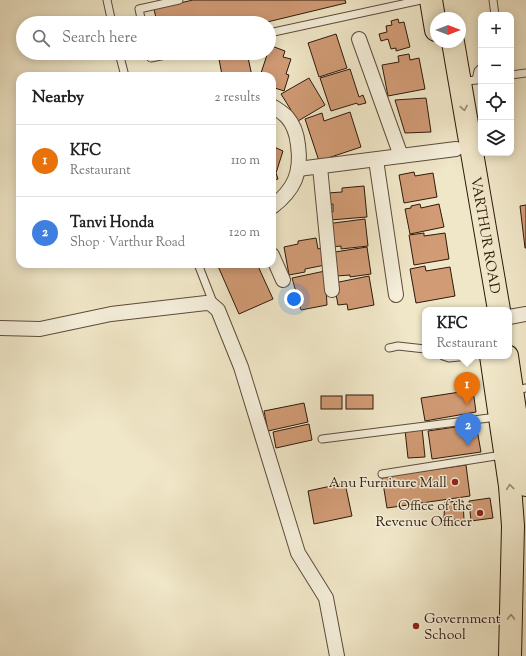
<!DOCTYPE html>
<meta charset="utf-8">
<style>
:root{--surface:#fff;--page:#f2f2f2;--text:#202124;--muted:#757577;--line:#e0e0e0;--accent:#8f2418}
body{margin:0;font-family:"Sorts Mill Goudy",serif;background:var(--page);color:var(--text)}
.controls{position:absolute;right:12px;top:12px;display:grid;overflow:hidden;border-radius:8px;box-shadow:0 2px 10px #0003}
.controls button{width:36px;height:36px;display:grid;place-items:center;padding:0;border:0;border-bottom:1px solid var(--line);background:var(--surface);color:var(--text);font:20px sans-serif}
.compass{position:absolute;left:430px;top:12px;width:36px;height:36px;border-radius:50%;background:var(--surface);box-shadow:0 2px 10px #0003;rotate:90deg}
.you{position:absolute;left:294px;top:299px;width:14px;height:14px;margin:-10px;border:3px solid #fff;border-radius:50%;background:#1a73e8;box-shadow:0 0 0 6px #1a73e833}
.badge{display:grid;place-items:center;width:26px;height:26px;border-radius:50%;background:var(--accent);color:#fff;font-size:13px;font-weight:700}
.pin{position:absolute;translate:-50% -33px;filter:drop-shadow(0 1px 2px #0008)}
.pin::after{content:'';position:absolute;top:21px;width:14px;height:12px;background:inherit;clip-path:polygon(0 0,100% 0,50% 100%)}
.popup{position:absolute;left:422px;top:307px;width:90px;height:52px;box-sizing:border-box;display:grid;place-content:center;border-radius:8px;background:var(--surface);filter:drop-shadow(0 1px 3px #0005);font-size:13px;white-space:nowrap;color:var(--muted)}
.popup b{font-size:15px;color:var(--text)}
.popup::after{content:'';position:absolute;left:50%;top:100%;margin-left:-8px;border:8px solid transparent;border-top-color:var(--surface)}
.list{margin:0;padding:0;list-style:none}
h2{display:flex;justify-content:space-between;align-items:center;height:52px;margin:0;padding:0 16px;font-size:17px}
h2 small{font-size:13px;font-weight:400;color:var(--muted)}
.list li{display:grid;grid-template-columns:26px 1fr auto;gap:12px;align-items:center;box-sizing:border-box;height:72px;padding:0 16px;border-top:1px solid var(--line)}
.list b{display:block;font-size:15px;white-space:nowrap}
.list p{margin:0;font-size:13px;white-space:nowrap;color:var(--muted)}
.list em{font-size:13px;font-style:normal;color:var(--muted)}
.icon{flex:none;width:22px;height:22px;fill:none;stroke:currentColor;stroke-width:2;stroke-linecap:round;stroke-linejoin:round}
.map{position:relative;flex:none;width:526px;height:656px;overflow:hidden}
.search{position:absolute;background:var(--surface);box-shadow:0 2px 10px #0003;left:16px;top:16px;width:260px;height:44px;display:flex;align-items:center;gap:10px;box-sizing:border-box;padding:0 14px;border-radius:22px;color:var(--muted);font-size:15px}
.panel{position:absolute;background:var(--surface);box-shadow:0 2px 10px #0003;left:16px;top:72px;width:260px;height:196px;border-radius:12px}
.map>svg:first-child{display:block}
</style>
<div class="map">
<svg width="526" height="656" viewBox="0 0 526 656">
<rect width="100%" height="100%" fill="#f0e7c8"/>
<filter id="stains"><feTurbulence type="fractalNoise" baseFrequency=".005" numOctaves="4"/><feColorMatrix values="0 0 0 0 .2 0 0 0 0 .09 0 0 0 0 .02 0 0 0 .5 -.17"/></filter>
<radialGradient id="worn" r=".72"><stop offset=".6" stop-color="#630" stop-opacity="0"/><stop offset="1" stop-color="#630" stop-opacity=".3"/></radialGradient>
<!-- building -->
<g fill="#d19b75" stroke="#2d190b">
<path d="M193,0H345L346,3L263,23H157L154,9Z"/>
<path d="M398,19L399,23L404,22L410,47L396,51V48L391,49L388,39L381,41L379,34L387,32L386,26L392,25L391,21Z"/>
<path d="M336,34L347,68L319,77L308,43Z"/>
<path d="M269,45L285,51L283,57L291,59L286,74L289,75L284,91L272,87V76H260L267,55L264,54L269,53Z"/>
<path d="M247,53L252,76H220L222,75L219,59Z"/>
<path d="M409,54L410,60L419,58L425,89L388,96L382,65L399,62L398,56Z"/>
<path d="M350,69L359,97L363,95L366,103L358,105L357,103L331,111L320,78Z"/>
<path d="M309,78L325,105L293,124L286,113L291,110L281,94Z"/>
<path d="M426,98L431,132L405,133L395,100Z"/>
<path d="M350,112L361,147L319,161L305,119L322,113L324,121Z"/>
<path d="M272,146L283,151L276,173L278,179L272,180Z"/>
<path d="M414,172L415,176L433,173L437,197L404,203L399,175Z"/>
<path d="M364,186L367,217L330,220L329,212H333V204L328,205L327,193L342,192V188Z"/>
<path d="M420,204L421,208L439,204L444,227L410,234L405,209L411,208V206Z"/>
<path d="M526,205V248H525L520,206Z"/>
<path d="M365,219L368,246L341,249V246L331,247L326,224Z"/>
<path d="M424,233V236L445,233L449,259L414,265L409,235Z"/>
<path d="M316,238L318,249L322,248L325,265L305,269V272L289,275L284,247L298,244V241Z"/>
<path d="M367,247L371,274L350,277V275L337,276L335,252Z"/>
<path d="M217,264H257L273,299L239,314Z"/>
<path d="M425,266L426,271L450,267L455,296L416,303L410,269Z"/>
<path d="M325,271L327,305L301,310L292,278Z"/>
<path d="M369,276L374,305L348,310L347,304L338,305L334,283Z"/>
<path d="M473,390L476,412L425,421L421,398Z"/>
<rect x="346" y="395" width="27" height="14"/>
<rect x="321" y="396" width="21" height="13"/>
<path d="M304,403L308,422L268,431L264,411Z"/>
<path d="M309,424L312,440L276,448L273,432Z"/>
<path d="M476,424L481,452L432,459L428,431Z"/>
<path d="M422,428L425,457L408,458L405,430Z"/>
<path d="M466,465L470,496L387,508L382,477Z"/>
<path d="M345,483L352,516L314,524L308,491Z"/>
<path d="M490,498L493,518L471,521L469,501Z"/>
<path d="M463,501L464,520H449L447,526L442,525L440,520L444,517L445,502Z"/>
</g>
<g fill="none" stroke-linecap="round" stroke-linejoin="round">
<defs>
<g id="service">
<path d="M107,0L112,23"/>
<path d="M493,0L495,15"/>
<path d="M142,23L139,9L179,0"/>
<path d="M269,33L421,0"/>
<path d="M119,53L125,76"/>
<path d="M150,53L151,58L175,53"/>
<path d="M511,75L526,73"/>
<path d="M476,80L478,71L481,68"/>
<path d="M462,82L481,79"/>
<path d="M198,264L214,305"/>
<path d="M389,348L398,346L425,349"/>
<path d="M443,356L449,358L468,356"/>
<path d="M513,391L526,388"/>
<path d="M322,439L497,417"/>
<path d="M382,474L502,455"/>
</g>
<g id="minor">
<path d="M359,39L401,156"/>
<path d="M272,106C277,109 283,113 287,117C294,125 297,135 298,145C302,173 294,190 272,207"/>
<path d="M376,160L396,295"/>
<path d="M320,167L332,290"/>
<path d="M298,169L456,149"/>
<path d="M272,255L283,280"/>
<path d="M509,317L526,314"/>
<path d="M0,328L40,329L111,314L206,303L211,304L218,310L241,367L298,553L326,598L337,656"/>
</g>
<g id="primary">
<path d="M431,0L436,30"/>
<path id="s1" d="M453,42L499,310"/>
<path d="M491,356L510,486L513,526L510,656"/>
<path d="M507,356L526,485"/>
</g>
</defs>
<!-- service casing -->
<use href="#service" stroke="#5e4c3a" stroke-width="9"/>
<!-- minor casing -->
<use href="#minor" stroke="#5e4c3a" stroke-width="16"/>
<!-- primary casing -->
<use href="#primary" stroke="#2d190b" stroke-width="24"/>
<!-- service -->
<use href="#service" stroke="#f5efdb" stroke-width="7"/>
<!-- minor -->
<use href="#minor" stroke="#f5efdb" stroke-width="14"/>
<!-- primary -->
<use href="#primary" stroke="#f0e7c8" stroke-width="22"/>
</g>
<!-- one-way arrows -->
<defs><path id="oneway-chevron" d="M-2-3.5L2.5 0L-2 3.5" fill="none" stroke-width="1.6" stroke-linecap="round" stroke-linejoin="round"/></defs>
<g stroke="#988a73">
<use href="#oneway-chevron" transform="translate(464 108) rotate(80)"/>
<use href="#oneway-chevron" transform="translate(510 487) rotate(-96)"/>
<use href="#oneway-chevron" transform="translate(511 617) rotate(-89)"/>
</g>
<!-- markers -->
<g fill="#8f2418" stroke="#f5efdb" stroke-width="1.5">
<circle cx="455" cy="482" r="4"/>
<circle cx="480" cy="513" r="4"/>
<circle cx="416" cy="626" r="4"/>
</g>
<g text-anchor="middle" stroke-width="3" stroke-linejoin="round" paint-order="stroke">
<!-- street labels -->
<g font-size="14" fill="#2d190b" stroke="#f5efdb">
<text dy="5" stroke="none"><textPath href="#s1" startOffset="196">VARTHUR ROAD</textPath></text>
</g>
<!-- poi labels -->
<g font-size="14" fill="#2d190b" stroke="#f5efdb" text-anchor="end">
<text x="447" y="487">Anu Furniture Mall</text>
<text x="472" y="510">Office of the<tspan x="472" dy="16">Revenue Officer</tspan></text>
<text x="424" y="623" text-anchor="start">Government<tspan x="424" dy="16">School</tspan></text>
</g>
</g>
<rect width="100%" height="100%" filter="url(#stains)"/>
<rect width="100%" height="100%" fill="url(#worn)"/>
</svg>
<div class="controls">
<button>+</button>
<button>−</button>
<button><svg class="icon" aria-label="locate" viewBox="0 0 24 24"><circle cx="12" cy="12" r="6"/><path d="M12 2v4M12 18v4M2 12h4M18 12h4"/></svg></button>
<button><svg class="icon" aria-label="layers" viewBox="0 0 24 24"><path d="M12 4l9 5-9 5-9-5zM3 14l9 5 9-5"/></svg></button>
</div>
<svg class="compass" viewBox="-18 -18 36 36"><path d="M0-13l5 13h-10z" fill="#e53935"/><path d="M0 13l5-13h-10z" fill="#757577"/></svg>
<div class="you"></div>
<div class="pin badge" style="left:467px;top:405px;background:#e8710a">1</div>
<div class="popup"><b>KFC</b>Restaurant</div>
<div class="pin badge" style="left:468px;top:446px;background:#3f7fe0">2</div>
<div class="search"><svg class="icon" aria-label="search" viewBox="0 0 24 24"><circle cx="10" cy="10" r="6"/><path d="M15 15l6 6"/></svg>Search here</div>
<section class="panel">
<h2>Nearby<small>2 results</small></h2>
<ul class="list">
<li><span class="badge" style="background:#e8710a">1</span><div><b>KFC</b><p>Restaurant</p></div><em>110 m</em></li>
<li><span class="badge" style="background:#3f7fe0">2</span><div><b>Tanvi Honda</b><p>Shop · Varthur Road</p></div><em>120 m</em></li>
</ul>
</section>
</div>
